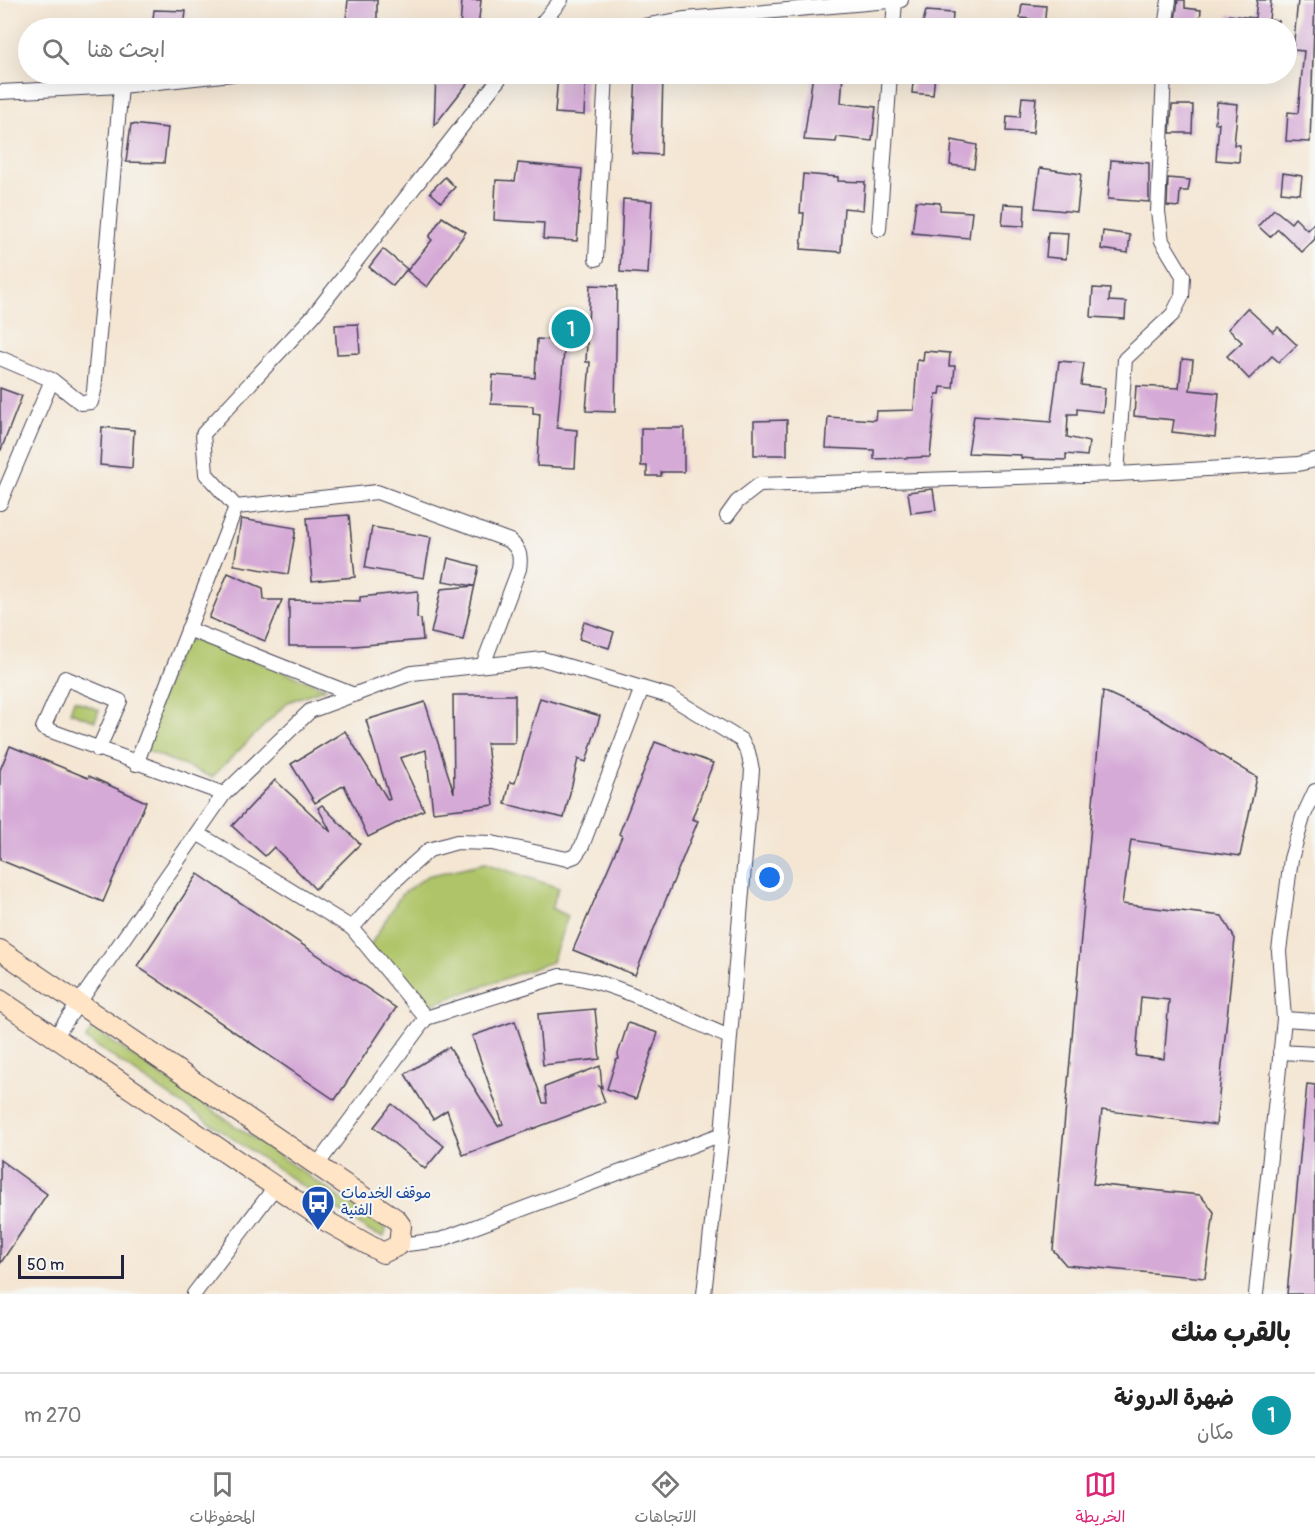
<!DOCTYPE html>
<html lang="ar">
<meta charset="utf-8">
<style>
:root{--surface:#fff;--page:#f2f2f2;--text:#222;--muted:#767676;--line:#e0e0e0;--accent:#db2777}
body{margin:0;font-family:Pangolin,"Playpen Sans Arabic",sans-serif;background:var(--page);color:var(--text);direction:rtl}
.scale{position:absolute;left:18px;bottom:15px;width:106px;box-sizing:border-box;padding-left:6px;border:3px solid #22223b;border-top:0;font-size:16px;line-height:21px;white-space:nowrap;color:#22223b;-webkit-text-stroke:4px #f6f6f2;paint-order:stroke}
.you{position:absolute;left:770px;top:878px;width:21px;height:21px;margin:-15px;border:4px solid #fff;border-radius:50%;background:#1a73e8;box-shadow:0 0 0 9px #1a73e833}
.badge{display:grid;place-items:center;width:39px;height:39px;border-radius:50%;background:var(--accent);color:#fff;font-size:20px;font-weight:700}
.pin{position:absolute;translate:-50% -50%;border:3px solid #fff;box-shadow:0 2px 6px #0006}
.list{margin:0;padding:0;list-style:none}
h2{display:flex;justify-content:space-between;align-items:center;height:78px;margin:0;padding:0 24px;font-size:26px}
h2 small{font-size:20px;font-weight:400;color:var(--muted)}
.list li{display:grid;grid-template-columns:39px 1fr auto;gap:18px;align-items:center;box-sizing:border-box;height:84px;padding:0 24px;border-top:2px solid var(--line)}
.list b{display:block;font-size:22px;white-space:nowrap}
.list p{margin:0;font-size:20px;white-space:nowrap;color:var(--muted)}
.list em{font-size:20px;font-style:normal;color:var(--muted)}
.icon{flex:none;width:33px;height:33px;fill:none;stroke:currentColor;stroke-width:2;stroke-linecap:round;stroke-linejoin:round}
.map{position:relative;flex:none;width:1315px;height:1294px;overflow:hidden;direction:ltr}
.search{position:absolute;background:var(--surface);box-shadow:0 6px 24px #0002;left:18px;right:18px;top:18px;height:66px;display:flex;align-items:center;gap:15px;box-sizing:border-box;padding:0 21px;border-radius:33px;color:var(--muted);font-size:22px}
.sheet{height:162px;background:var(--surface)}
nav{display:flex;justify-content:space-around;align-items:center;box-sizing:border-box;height:84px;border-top:2px solid var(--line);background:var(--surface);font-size:16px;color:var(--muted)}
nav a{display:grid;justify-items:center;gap:3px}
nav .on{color:var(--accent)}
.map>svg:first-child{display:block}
</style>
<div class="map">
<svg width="1315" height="1294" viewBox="0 0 1315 1294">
<rect width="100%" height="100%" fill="#f6f6f2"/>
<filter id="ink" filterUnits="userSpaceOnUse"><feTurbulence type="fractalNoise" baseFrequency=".0167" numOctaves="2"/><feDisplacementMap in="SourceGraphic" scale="12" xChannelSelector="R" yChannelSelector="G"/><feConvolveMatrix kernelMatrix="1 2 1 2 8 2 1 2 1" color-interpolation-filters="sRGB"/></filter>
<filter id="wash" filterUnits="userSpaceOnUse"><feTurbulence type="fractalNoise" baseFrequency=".008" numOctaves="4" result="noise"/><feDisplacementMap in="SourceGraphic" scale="24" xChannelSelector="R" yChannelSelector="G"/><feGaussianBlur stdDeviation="1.35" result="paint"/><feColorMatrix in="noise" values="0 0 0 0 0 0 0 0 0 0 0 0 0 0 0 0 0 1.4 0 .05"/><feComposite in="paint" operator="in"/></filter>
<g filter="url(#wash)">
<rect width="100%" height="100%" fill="#f4e6d3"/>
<!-- green -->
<g fill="#afc468" stroke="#687352" stroke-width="1.5">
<path d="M197,639L326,688L288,702L212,777L141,748L184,640Z"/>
<path d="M74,700L99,710L95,721L70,712Z"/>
<path d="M485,863L559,888L551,908L568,916L552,962L427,1006L363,957L401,895L427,876Z"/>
<path d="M92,1028L383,1227L386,1231L384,1237L372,1233L86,1039Z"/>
</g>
<g id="blocks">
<!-- building -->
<g fill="#d6aad7" fill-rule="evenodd">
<path d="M348,0H377V28H345Z"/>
<path d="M462,0H481L478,28H460Z"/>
<path d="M1178,0H1185V8L1201,10L1199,28H1174Z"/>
<path d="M1257,0H1271L1269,20L1279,21V28H1228L1229,15L1255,18Z"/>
<path d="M1298,0H1315L1310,142L1286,141L1288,112L1298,113L1304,51L1293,50Z"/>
<path d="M1022,4L1046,6L1044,28H1030L1031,19L1020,18Z"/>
<path d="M154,10L186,11L184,28H152Z"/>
<path d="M926,11L953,13L952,28L922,25Z"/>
<path d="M436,74H475L434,126Z"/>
<path d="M558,74H586L584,115L555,113Z"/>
<path d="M636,74H663L661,155L632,153Z"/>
<path d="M813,74H843L841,103L876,107L872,141L837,137L836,142L804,140Z"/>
<path d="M914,74H935L933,95L912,93Z"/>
<path d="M1022,97L1036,98L1033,133L1006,131L1007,116L1020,117Z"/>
<path d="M1217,102L1238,104L1234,145H1240L1239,162L1216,160L1219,123H1215Z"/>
<path d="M1172,105H1193L1192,133H1170Z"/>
<path d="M131,124L168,128L164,163L126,162Z"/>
<path d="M952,140L977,145L974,168L950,165Z"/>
<path d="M1111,160L1149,163V202L1108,199Z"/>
<path d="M518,163L582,169L577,241L543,239L544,223L494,220L496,180L515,181Z"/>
<path d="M1040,168L1081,174L1077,212L1035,208Z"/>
<path d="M1283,173L1302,176L1300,194L1281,192Z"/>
<path d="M803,174L838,177V181L865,182L863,210L844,208L841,252L801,249L804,213H800Z"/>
<path d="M445,177L455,187L441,202L430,192Z"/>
<path d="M1168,178L1190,180L1188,191H1180L1179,207L1167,206Z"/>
<path d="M623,199L652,201L648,274L620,272Z"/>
<path d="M916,201L940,203V210L972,212L969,238L912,233Z"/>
<path d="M1004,204L1025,205L1024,226L1002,225Z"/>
<path d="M1274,209L1291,223L1295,218L1307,230L1315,222V239L1302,252L1278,229L1270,237L1258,226Z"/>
<path d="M442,217L466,232L427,287L407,271L432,240L429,237Z"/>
<path d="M1103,231L1130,235L1128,253L1101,249Z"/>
<path d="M1048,232L1068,233L1066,259L1046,257Z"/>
<path d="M383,249L407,269L393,286L369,267Z"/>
<path d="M590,285L617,286L615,412L586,411L590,362H586Z"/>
<path d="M1093,288L1110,289L1109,301L1126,302L1125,319L1091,317Z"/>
<path d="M1247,308L1273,332L1278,327L1297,345L1279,362L1272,356L1249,379L1227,356L1242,342L1228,329Z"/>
<path d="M358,324L360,353L337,354L335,325Z"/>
<path d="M537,339L565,341L557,428L577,430L575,468L537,466L540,414L533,413V406L491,404L493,375L535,378Z"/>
<path d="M924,351L950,353L949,366H955L953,388L941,387L940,394H936L930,457L874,459V450L826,448L828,417L875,420L876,411L914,410L917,360L923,361Z"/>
<path d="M1182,359L1193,360L1190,390L1219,393L1215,437L1172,432L1174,420L1134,416L1136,386L1179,388Z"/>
<path d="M1059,361L1084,363L1081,385L1105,388L1103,412L1077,409V414H1068L1067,437L1089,442L1087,456L1066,454V460L1035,459L1021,458V455L968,453L974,416L1051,422Z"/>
<path d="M0,388L22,396L1,450L0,449Z"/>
<path d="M787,420V455H754V421Z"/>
<path d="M102,427L134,430L132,468L100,465Z"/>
<path d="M641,428H684V472H661V476H647V466H641Z"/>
<path d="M933,489L936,510L911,513L908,492Z"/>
<path d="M349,515L355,577L312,581L307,518Z"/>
<path d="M241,519L296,528L288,574L234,565Z"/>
<path d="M372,527L431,537L424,578L365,568Z"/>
<path d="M448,558L479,566L463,640L431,633L441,589L474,586L443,581Z"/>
<path d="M228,573L263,588L264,600H282L265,641L209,618Z"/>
<path d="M418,591L417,618L421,619L423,640L354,646H289V600L360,601V597Z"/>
<path d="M584,622L614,632L609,648L579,639Z"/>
<path d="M1103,691L1149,712L1257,777L1240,856L1131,840L1122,904L1222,916L1235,939L1216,1125L1102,1110L1093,1184L1200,1195L1214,1212L1205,1278L1066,1265L1053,1250ZM1141,997L1169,1000L1164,1059L1136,1056Z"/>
<path d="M453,695H515V743H487L494,805L433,812L426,750L400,758L424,810L368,837L344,785L315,803L291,764L345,731L388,800L390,799L366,720L425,702L454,793Z"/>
<path d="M540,698L600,716L586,762L578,759L564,818L505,804L510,782L515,783Z"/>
<path d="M655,742L713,763L692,819L698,821L635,975L573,950L622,836L619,834Z"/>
<path d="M10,746L88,778L89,776L146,802L103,902L0,860V770Z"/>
<path d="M275,780L331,832L318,808L322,805L360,844L315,889L274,847L265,856L232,826Z"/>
<path d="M198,874L396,1008L335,1100L137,966Z"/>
<path d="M595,1009L600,1059L543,1065L538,1014Z"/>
<path d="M515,1021L543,1103H547L545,1087L600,1066L602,1088L599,1086L605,1102L463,1155L447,1110L433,1119L405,1074L449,1047L498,1126L503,1124L472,1036Z"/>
<path d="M628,1023L658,1033L636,1099L607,1089L616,1060L619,1059L618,1054Z"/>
<path d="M1307,1084L1315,1085V1294H1287Z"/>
<path d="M392,1104L444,1146L425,1169L374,1127Z"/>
<path d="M0,1160L47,1194L0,1264Z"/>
</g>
</g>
</g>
<g filter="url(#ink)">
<use href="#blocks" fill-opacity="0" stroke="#423f52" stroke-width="1.5"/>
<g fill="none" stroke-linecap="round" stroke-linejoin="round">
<defs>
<g id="street">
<path d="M538,28L561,0"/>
<path d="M632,28L685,19L901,0"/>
<path d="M893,28L895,1"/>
<path d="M1165,28L1169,0"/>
<path d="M0,92L121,86L232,74"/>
<path d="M879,229L890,74"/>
<path d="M596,259L606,74"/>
<path d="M0,358L52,380L0,503"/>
<path d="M52,380L81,403L91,402L94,391L121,86"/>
<path d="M1117,474L1125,359L1173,314L1182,296L1183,276L1162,241L1158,212L1164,74"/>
<path d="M727,516L737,502L759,485L1117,474L1298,464L1315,460"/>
<path d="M188,629L354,695"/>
<path d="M483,665L519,569C521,557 520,550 510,541L377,492L236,507L206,474L203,434L313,316L503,74"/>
<path d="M98,750L120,701L65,678L43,728L224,794"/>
<path d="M136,764L236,507"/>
<path d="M197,833L352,928L390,885L429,850L457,842L492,843L567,859L575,856L582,846L642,688"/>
<path d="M352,928L426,1018L560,976C603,975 686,1019 729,1037"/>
<path d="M1284,1019L1315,1021"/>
<path d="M55,1037L224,794L310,711L412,673L543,659L669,696L741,740L748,752L752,770L722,1134"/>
<path d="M1280,1052L1315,1054"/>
<path d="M317,1165L426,1018"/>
<path d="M399,1245L440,1240L722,1134L704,1294"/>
<path d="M194,1294L275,1187"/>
<path d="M1256,1294L1284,1019L1279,951L1291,859L1303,817L1315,791"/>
</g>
<path id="secondary" d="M0,950L396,1219L401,1226L399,1245L383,1253L326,1221L0,1000"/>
</defs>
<!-- street casing -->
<use href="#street" stroke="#423f52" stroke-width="16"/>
<!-- secondary casing -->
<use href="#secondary" stroke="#423f52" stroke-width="22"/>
<!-- street -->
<use href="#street" stroke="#fff" stroke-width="14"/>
<!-- secondary -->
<use href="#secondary" stroke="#ffe4c6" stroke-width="20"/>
</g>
</g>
<!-- icons -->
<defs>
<symbol id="bus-pin" viewBox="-11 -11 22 30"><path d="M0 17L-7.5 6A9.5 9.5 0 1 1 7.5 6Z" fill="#1a4fb4" stroke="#f6f6f2"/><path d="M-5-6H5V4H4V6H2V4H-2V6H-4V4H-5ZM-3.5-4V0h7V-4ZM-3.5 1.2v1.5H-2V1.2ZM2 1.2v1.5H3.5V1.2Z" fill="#fff"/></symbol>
</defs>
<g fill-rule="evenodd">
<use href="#bus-pin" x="299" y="1183" width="38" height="52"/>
</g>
<g text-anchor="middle" stroke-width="4.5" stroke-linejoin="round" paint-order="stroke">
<!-- transit labels -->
<g font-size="15" fill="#164399" stroke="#f6f6f2" text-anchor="start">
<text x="341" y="1198">موقف الخدمات<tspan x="341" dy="17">الفنية</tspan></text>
</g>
</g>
</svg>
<div class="scale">50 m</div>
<div class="you"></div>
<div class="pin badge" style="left:571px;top:329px;background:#0f9aa8">1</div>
<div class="search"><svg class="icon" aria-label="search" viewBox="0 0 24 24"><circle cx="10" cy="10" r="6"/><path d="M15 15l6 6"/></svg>ابحث هنا</div>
</div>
<section class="sheet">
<h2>بالقرب منك<small></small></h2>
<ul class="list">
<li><span class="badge" style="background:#0f9aa8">1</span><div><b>ضهرة الدرونة</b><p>مكان</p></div><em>270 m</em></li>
</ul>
</section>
<nav>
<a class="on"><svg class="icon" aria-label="map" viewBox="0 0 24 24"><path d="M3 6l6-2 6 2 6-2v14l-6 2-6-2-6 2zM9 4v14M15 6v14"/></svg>الخريطة</a>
<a><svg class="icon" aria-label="directions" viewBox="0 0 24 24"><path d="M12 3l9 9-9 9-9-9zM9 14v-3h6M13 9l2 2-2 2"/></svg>الاتجاهات</a>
<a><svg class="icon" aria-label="saved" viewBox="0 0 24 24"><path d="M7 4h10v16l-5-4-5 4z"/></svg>المحفوظات</a>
</nav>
